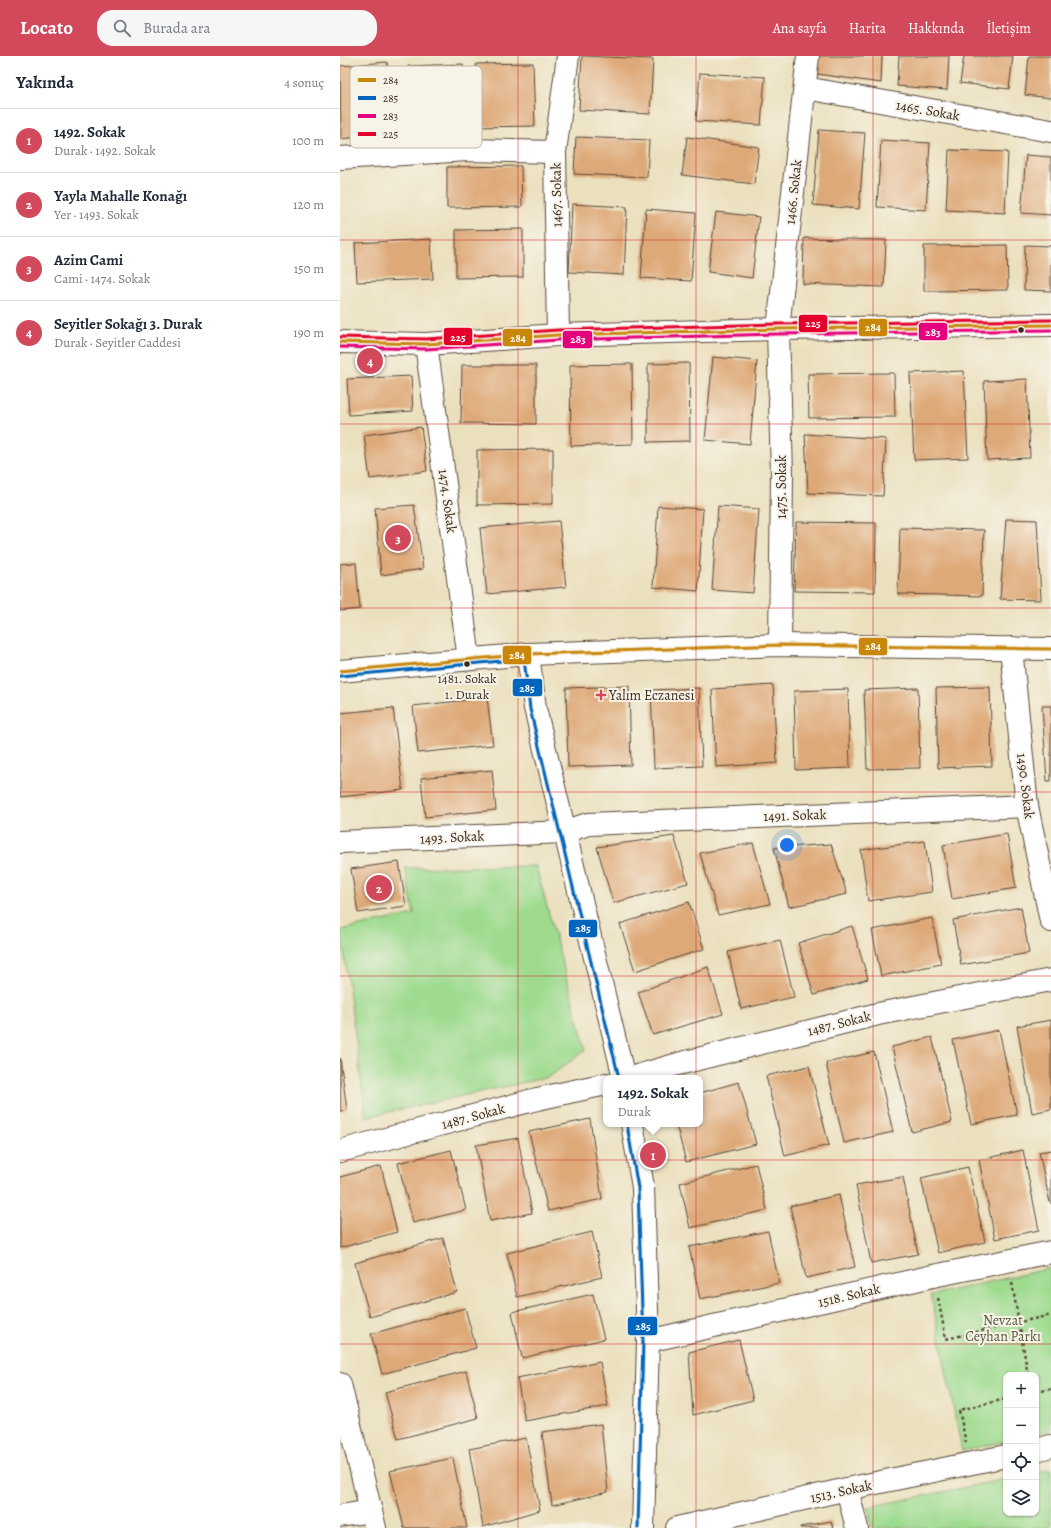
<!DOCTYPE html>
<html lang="tr">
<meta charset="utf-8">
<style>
:root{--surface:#fff;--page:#f6f6f7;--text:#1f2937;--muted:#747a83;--line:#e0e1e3;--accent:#d1495b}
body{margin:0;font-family:Alegreya,serif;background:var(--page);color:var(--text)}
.controls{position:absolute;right:12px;bottom:12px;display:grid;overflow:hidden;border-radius:8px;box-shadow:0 1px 3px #0004}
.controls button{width:36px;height:36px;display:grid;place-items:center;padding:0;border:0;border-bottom:1px solid var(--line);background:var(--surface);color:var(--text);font:20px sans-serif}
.you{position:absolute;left:447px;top:789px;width:14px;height:14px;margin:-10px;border:3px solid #fff;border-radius:50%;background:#1a73e8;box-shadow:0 0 0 6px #1a73e833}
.badge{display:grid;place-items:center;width:26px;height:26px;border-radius:50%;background:var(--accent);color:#fff;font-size:13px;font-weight:700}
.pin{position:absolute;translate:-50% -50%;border:2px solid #fff;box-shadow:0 1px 4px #0006}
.popup{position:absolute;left:263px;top:1019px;width:100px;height:52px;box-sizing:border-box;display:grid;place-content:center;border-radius:8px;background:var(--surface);filter:drop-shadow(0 1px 3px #0005);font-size:13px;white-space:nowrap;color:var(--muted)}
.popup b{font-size:15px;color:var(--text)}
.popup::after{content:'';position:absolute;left:50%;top:100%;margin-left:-8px;border:8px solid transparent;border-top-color:var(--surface)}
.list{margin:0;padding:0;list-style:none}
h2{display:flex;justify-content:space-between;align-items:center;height:52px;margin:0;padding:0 16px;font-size:17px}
h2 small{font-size:13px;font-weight:400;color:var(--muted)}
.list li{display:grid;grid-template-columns:26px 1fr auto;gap:12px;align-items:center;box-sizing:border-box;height:64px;padding:0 16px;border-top:1px solid var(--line)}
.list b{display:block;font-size:15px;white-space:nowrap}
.list p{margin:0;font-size:13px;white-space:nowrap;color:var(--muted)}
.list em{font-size:13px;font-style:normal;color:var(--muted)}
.icon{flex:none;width:22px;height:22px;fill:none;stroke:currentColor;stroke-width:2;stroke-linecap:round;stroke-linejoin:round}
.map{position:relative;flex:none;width:711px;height:1472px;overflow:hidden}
header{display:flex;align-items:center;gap:24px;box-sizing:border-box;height:56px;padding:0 20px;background:var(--accent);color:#fff}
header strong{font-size:19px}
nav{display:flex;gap:22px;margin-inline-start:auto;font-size:14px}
.search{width:280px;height:36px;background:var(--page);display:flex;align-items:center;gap:10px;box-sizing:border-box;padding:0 14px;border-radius:16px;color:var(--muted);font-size:15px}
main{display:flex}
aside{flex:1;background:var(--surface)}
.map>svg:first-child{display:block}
</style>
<header>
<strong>Locato</strong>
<div class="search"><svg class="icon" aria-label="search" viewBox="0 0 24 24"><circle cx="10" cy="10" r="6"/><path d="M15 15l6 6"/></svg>Burada ara</div>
<nav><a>Ana sayfa</a><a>Harita</a><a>Hakkında</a><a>İletişim</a></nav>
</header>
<main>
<aside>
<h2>Yakında<small>4 sonuç</small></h2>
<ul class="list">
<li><span class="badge">1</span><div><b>1492. Sokak</b><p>Durak · 1492. Sokak</p></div><em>100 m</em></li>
<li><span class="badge">2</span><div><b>Yayla Mahalle Konağı</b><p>Yer · 1493. Sokak</p></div><em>120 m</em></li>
<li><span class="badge">3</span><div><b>Azim Cami</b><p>Cami · 1474. Sokak</p></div><em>150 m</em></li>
<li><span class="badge">4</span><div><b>Seyitler Sokağı 3. Durak</b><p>Durak · Seyitler Caddesi</p></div><em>190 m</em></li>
</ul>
</aside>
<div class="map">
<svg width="711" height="1472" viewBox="0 0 711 1472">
<rect width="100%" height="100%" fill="#f7f3e8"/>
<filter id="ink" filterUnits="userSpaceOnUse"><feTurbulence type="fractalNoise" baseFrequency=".025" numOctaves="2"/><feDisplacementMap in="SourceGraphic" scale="8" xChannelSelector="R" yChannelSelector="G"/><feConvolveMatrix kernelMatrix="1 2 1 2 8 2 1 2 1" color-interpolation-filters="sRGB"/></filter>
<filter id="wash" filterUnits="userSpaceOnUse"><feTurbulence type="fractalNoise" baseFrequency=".012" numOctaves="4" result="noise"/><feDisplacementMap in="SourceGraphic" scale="16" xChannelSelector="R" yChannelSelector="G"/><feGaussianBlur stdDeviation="0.9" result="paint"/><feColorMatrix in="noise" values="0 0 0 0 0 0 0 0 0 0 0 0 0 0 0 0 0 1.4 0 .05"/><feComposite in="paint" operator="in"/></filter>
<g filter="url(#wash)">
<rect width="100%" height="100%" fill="#ebe0be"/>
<!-- green -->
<g fill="#9edb8f" stroke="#6c8256">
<path d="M196,810L246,994L209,1021L26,1061L1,874L74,858L65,812Z"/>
<path d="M711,1212V1375L696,1378V1319H666V1385L622,1395L591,1239Z"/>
<path d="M711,1413V1472H532L528,1451L666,1423V1457H696V1416Z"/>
</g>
<g id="blocks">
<!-- building -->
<g fill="#dea978">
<path d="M242,0L313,3L310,58L239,54Z"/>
<path d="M479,0H542L541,27L477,18Z"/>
<path d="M559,0H609L607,34L557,30Z"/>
<path d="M624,0H673L669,33L620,27Z"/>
<path d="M689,0H711V42L685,39Z"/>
<path d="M47,6L54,77L1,83L0,10Z"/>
<path d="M193,7L195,70L137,71L136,8Z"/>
<path d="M123,8L125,73L70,75L68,10Z"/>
<path d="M360,17L425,21L421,69L356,65Z"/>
<path d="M479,74L525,77L519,153L473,149Z"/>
<path d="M236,81L309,84L307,121L234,118Z"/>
<path d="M347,81L419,91L414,128L342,119Z"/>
<path d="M541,84L590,87L586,154L537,151Z"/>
<path d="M609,94L668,96L665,157L606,154Z"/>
<path d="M686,99L711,101V159L681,157Z"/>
<path d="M181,110L182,151L107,152V111Z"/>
<path d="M232,148L287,151L284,219L229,216Z"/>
<path d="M306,153L356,157L351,225L301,222Z"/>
<path d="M376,156L419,161L412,222L368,216Z"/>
<path d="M183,173V221L116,222V174Z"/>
<path d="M464,182L546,184L544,231L463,228Z"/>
<path d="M91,183L93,223L17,226L15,187Z"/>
<path d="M667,189L668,234L584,235V190Z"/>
<path d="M685,189L711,190V235L684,234Z"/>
<path d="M373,301L417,305L410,388L365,384Z"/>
<path d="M349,307L350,385L308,386V308Z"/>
<path d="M292,308L293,388L231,390L230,309Z"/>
<path d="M122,309H196V368L121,367Z"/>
<path d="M624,315L628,402L574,404L570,317Z"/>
<path d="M554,317L555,361L469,362L468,318Z"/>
<path d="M71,320L73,355L9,359L7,323Z"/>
<path d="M687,323L690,402L647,404L644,325Z"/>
<path d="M81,371L87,415L30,423L24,379Z"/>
<path d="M465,378L546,383L543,440L468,437Z"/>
<path d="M213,393V448L137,449V394Z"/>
<path d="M74,449L83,513L41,519L35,452Z"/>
<path d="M318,450L363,453L358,535L313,531Z"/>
<path d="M378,450L419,453L413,537L372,534Z"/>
<path d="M666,463L697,464L701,544L660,543Z"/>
<path d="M219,465L226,531L147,538L140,472Z"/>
<path d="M456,466L536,467L535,536L454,535Z"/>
<path d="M560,472L644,474L642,540L558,538Z"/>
<path d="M16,507L20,553L0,555V508Z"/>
<path d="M433,629L437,707L376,711L372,633Z"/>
<path d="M289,630L291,709L228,711L226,632Z"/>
<path d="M650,631L652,710L598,712L596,632Z"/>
<path d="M359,632L362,710L314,712L311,634Z"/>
<path d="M578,632L580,712L527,713L524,634Z"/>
<path d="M508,633L510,712L456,714L454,635Z"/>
<path d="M147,642L153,689L78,697L73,650Z"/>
<path d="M702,650H711V725H707Z"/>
<path d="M53,652L63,734L0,741V657Z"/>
<path d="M152,714L156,754L85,761L81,722Z"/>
<path d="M667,778L676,832L612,843L603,789Z"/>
<path d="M334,780L348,827L273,847L257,791Z"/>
<path d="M585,785L592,836L528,845L521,794Z"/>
<path d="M413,787L430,848L378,859L360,797Z"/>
<path d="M491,788L507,838L449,851L434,792Z"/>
<path d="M59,806L66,850L18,857L11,813Z"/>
<path d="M349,846L364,893L295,915L280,868Z"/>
<path d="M681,851L689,897L621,909L613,864Z"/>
<path d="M592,862L601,908L541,920L532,874Z"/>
<path d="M512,870L528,923L474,939L458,887Z"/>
<path d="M440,884L454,941L401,953L388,896Z"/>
<path d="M368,911L383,958L313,979L298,936Z"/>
<path d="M711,964V1053L692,1057L677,970Z"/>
<path d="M659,974L677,1059L631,1068L613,984Z"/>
<path d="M592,981L612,1066L572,1076L552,991Z"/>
<path d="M534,996L553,1076L504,1087L486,1007Z"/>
<path d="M0,1002L7,1054L0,1055Z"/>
<path d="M469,1010L489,1089L445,1100L426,1020Z"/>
<path d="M399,1026L416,1088L346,1106L336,1068H360V1037Z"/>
<path d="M250,1063L262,1143L208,1155L189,1076Z"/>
<path d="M178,1082L192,1157L150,1165L136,1089Z"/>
<path d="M111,1094L126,1154L73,1167L58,1107Z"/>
<path d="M683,1094L699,1174L655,1183L639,1104Z"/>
<path d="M711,1094V1147H710L699,1096Z"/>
<path d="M416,1108L427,1154L350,1172L340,1127Z"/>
<path d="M41,1110L57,1176L0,1192V1121Z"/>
<path d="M628,1111L645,1186L598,1197L581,1122Z"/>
<path d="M563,1121L578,1198L531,1207L516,1129Z"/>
<path d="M499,1139L515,1211L466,1222L450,1150Z"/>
<path d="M428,1175L439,1227L360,1243L349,1191Z"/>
<path d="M252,1176L262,1221L177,1241L167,1197Z"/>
<path d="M103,1182L117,1236L30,1261L15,1207Z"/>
<path d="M253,1238L264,1283L182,1302L172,1256Z"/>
<path d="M125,1252L136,1292L42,1318L31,1278Z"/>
<path d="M399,1284L413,1344L353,1359L349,1296Z"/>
<path d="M260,1306L268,1350L185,1365L177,1322Z"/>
<path d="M126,1315L138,1362L58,1383L45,1336Z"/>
<path d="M261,1368L268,1436L212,1449L202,1376Z"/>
<path d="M186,1382L200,1454L143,1471L129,1393Z"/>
<path d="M113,1402L127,1472H64L50,1415Z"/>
<path d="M491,1465L493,1472H460V1471Z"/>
</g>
</g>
</g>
<g filter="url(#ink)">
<use href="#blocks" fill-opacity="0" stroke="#554536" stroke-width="1"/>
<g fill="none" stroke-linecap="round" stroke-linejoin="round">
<defs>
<g id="minor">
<path d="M465,32L711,75"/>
<path d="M0,102L127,94L215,96"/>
<path d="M218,279L215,96L228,0"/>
<path d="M0,286L86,288L218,279L438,273L711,269"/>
<path d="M86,288L129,603"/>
<path d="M440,589L442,419L438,273L468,0"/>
<path d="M671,592L687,750L711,865"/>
<path d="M188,598L195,652L284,1022"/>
<path d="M0,615L188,598L440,589L711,593"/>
<path d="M0,786L224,776L248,768L687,750"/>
<path d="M290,1022L338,1008L538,958L711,924"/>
<path d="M292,1068L303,1131L308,1285L303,1472"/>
<path d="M0,1095L197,1043L266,1028"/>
<path d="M308,1285L593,1220L711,1196"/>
<path d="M0,1328L35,1472"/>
<path d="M696,1394L711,1390"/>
<path d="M507,1433L517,1472"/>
<path d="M0,1460L31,1455"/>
<path d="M337,1472L507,1433L666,1400"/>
</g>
</defs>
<!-- minor casing -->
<use href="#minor" stroke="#554536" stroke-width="24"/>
<!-- path -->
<g stroke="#554536" stroke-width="2.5" stroke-dasharray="3 3" stroke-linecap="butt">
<path d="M672,1227L688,1319"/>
<path d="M598,1242L606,1283L711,1259"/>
<path d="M696,1336L711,1333"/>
<path d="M696,1364L697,1371"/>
<path d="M626,1387L619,1354L666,1343"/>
</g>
<!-- minor -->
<use href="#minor" stroke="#fff" stroke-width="22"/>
<defs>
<g id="bus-1">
<path d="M0,286L86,288L218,279L438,273L711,269"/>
<path d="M0,615L188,598L440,589L711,593"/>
</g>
<g id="bus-2">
<path d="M0,620L184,603L190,653L279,1022"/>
<path d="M287,1069L298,1132L303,1285L298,1472"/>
</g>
<path id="bus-3" d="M0,291L86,293L218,284L438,278L711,274"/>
<path id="bus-4" d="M0,281L86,283L218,274L438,268L711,264"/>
</defs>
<!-- bus-1 casing -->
<use href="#bus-1" stroke="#f7f3e8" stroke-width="6"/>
<!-- bus-2 casing -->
<use href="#bus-2" stroke="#f7f3e8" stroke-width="6"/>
<!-- bus-3 casing -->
<use href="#bus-3" stroke="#f7f3e8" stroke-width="6"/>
<!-- bus-4 casing -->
<use href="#bus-4" stroke="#f7f3e8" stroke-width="6"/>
<!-- bus-1 -->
<use href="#bus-1" stroke="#c88708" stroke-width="3"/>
<!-- bus-2 -->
<use href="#bus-2" stroke="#0065bd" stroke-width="3"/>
<!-- bus-3 -->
<use href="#bus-3" stroke="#e5007d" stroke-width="3"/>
<!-- bus-4 -->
<use href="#bus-4" stroke="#e4002b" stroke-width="3"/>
</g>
</g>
<!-- grid -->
<path fill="none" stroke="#d62828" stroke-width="1" stroke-opacity="0.55" d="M178,0V1472M356,0V1472M533,0V1472M0,184H711M0,368H711M0,552H711M0,736H711M0,920H711M0,1104H711M0,1288H711"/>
<!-- markers -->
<g fill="#3b2a1e" stroke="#f7f3e8" stroke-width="1.5">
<circle cx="681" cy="274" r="3.5"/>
<circle cx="127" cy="608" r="3.5"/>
</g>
<path fill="#d1495b" stroke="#f7f3e8" stroke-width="1.5" d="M259 633h4v4h4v4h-4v4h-4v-4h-4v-4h4z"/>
<g text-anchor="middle" stroke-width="4" stroke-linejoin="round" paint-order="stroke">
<!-- bus labels -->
<g font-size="13" fill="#3b2a1e" stroke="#f7f3e8">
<text x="127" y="627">1481. Sokak<tspan x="127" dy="16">1. Durak</tspan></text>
</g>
<!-- street labels -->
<g font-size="14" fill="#3b2a1e" stroke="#f7f3e8">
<text transform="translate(588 54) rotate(10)" y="5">1465. Sokak</text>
<text transform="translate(453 136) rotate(-84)" y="5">1466. Sokak</text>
<text transform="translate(216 139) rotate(-91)" y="5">1467. Sokak</text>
<text transform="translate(441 431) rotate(-90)" y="5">1475. Sokak</text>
<text transform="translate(108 445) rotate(82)" y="5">1474. Sokak</text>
<text transform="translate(686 730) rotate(83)" y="5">1490. Sokak</text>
<text transform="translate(455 759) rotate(-2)" y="5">1491. Sokak</text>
<text transform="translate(112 781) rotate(-3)" y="5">1493. Sokak</text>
<text transform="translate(499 967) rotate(-14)" y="5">1487. Sokak</text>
<text transform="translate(133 1060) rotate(-15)" y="5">1487. Sokak</text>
<text transform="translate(509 1239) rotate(-13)" y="5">1518. Sokak</text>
<text transform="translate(501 1435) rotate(-12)" y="5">1513. Sokak</text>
</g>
<!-- poi labels -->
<g font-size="14" fill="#3b2a1e" stroke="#f7f3e8" text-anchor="start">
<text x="269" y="644">Yalım Eczanesi</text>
</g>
<!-- park labels -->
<g font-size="14" fill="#54563a" stroke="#f7f3e8">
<text x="663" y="1269">Nevzat<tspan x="663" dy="16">Ceyhan Parkı</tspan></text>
</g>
</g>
<!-- legend -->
<rect x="10" y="10" width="132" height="82" rx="6" fill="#f7f3e8" stroke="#bfb7ab" stroke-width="1"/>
<rect x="18" y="22" width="18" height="4" fill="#c88708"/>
<rect x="18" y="40" width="18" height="4" fill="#0065bd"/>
<rect x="18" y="58" width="18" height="4" fill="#e5007d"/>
<rect x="18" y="76" width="18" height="4" fill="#e4002b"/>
<g font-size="11" fill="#3b2a1e">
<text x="43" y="28">284</text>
<text x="43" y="46">285</text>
<text x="43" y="64">283</text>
<text x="43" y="82">225</text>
</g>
<g stroke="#f7f3e8" stroke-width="1.5">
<rect x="458" y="258" width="30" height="19" rx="4" fill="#e4002b"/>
<rect x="518" y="262" width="30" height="19" rx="4" fill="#c88708"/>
<rect x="578" y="266" width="30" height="19" rx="4" fill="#e5007d"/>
<rect x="103" y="271" width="30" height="19" rx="4" fill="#e4002b"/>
<rect x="162" y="272" width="31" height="19" rx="4" fill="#c88708"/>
<rect x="222" y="274" width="31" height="19" rx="4" fill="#e5007d"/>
<rect x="518" y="581" width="30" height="19" rx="4" fill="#c88708"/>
<rect x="162" y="589" width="30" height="20" rx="4" fill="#c88708"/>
<rect x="172" y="622" width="31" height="19" rx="4" fill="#0065bd"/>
<rect x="228" y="863" width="30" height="19" rx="4" fill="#0065bd"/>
<rect x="287" y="1260" width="31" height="20" rx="4" fill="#0065bd"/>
</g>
<g font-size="11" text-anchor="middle" font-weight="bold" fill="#fff">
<text x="473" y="271">225</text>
<text x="533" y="275">284</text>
<text x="593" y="280">283</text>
<text x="118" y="285">225</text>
<text x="178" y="286">284</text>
<text x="238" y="287">283</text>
<text x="533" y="594">284</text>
<text x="177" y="603">284</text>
<text x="187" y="636">285</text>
<text x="243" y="876">285</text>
<text x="303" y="1274">285</text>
</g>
</svg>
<div class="controls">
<button>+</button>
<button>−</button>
<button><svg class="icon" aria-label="locate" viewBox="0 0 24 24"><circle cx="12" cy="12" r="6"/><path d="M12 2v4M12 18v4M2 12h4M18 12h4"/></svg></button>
<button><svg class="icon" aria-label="layers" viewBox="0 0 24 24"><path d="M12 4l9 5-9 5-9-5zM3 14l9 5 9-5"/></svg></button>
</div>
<div class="you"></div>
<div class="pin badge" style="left:313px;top:1099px">1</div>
<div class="popup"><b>1492. Sokak</b>Durak</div>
<div class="pin badge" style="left:39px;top:832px">2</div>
<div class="pin badge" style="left:58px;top:482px">3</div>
<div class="pin badge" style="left:30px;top:305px">4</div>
</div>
</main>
